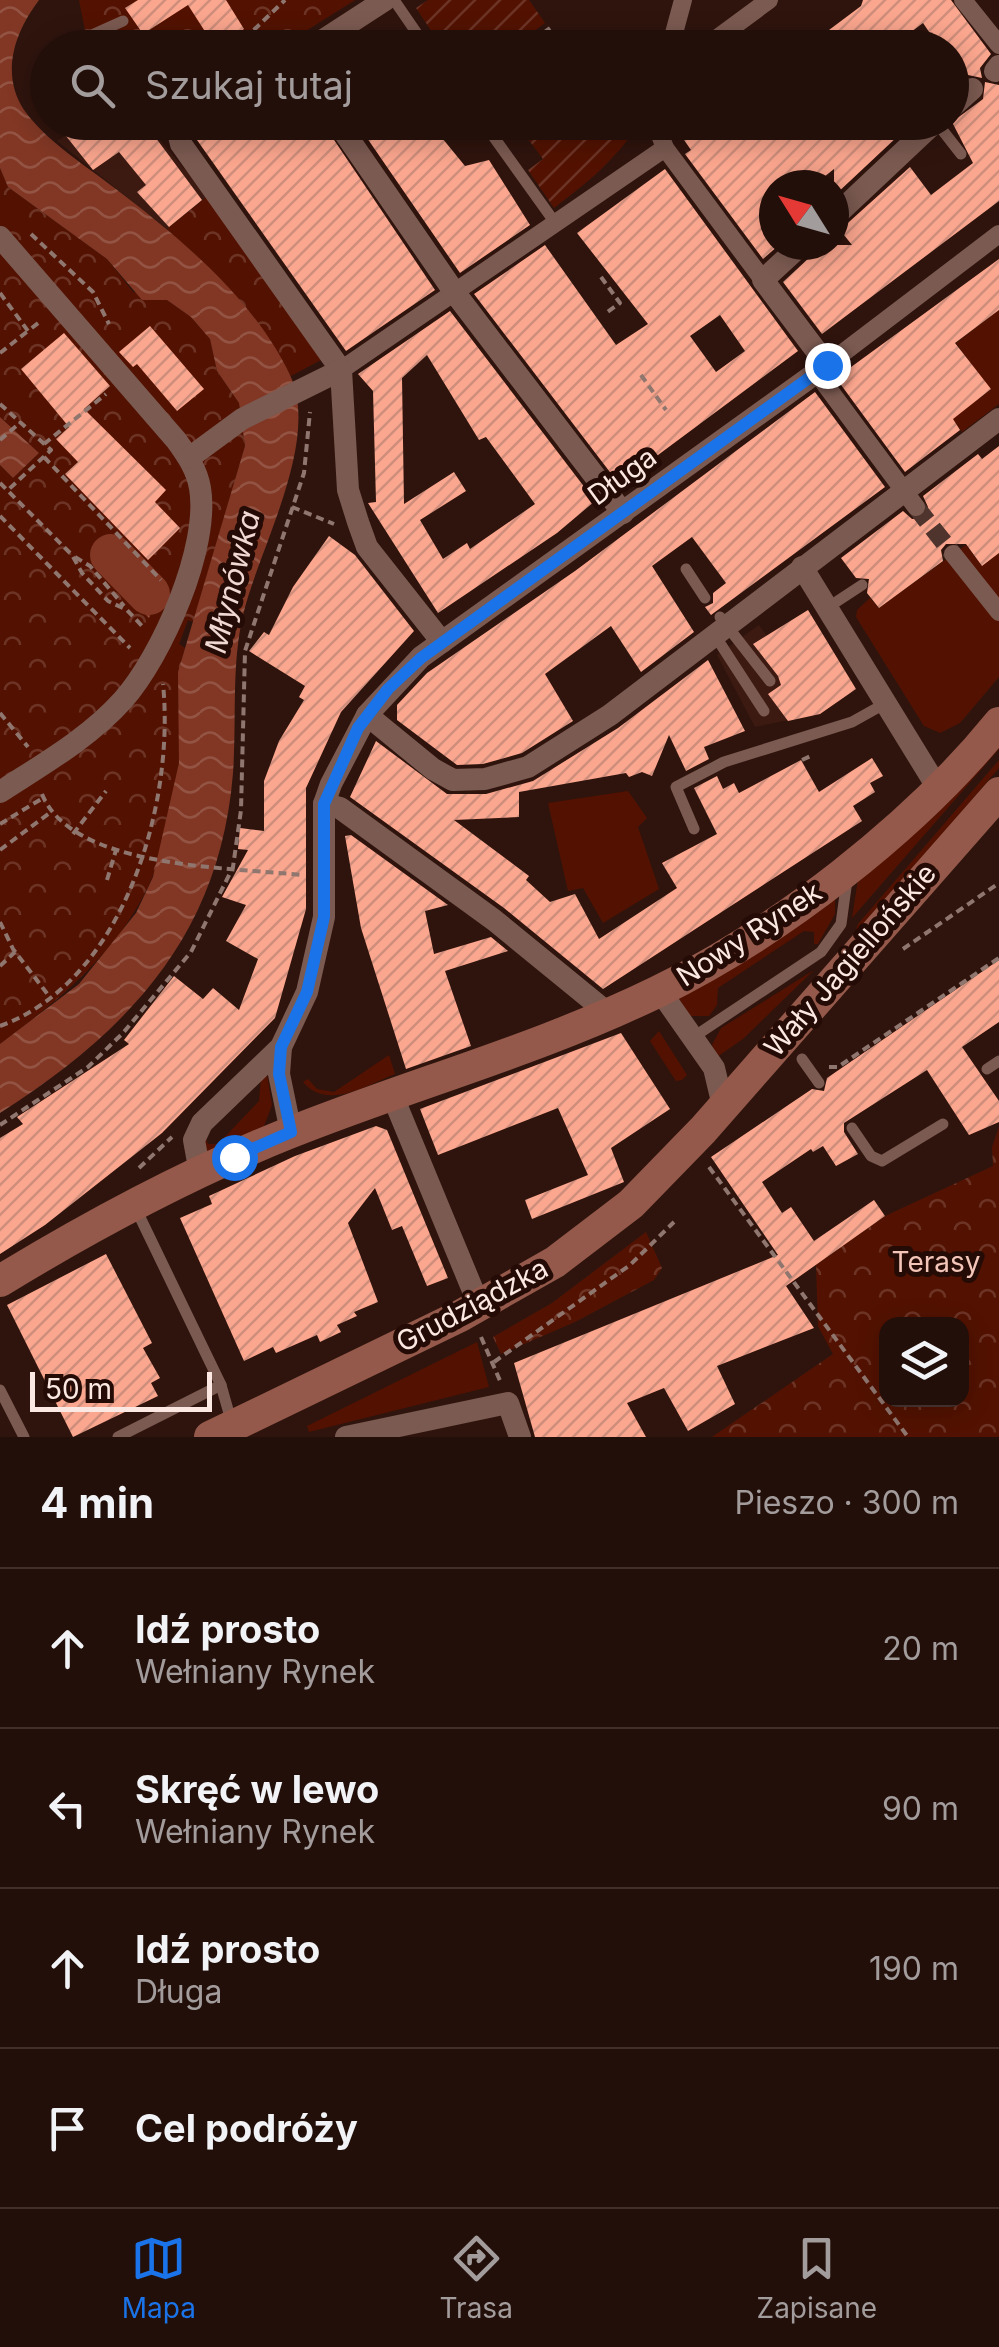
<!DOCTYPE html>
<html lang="pl">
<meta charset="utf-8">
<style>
:root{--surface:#230f0a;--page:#2f1d18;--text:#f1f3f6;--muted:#a39c9c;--line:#402f2b;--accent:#1a73e8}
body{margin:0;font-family:Inter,sans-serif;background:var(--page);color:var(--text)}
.controls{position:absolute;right:30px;bottom:30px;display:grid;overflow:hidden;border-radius:20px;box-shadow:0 5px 25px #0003}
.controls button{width:90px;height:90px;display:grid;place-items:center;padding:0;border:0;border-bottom:2px solid var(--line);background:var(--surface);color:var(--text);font:50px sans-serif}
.compass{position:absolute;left:759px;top:170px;width:90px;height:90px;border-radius:50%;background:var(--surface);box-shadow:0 5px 25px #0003;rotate:307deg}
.scale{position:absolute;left:30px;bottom:25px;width:182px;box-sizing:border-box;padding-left:10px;border:5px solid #fce8e2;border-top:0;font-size:28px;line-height:35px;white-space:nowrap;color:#fce8e2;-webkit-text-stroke:8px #250b05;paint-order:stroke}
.stop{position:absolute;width:30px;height:30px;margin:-22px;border:8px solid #1a73e8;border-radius:50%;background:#fff}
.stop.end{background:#1a73e8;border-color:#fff;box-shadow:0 2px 10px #0008}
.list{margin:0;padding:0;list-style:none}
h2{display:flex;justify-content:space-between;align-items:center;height:130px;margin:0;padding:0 40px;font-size:42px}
h2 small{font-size:32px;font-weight:400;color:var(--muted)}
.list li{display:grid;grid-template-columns:65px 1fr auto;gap:30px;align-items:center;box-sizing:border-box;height:160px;padding:0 40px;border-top:2px solid var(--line)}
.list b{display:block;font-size:38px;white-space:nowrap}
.list p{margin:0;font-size:32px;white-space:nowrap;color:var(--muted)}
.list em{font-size:32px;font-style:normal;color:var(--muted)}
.icon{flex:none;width:55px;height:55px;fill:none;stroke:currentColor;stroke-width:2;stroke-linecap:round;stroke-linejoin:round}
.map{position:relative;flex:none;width:999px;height:1437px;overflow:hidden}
.search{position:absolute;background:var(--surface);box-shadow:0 5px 25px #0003;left:30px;right:30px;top:30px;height:110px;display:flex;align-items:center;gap:25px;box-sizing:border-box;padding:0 35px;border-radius:55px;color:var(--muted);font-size:38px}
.sheet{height:770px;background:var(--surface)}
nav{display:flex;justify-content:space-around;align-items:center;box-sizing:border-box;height:140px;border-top:2px solid var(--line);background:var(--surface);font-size:28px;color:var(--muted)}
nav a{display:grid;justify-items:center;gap:5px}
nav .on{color:var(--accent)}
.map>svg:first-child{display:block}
</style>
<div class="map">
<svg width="999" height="1437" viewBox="0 0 999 1437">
<defs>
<pattern id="forest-crowns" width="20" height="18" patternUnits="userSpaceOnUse" patternTransform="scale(2.5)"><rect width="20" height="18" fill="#531201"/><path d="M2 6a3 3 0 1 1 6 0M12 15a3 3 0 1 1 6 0" fill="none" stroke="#6d3426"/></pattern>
<pattern id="garden-furrows" width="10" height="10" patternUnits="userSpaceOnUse" patternTransform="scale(2.5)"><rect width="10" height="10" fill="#531201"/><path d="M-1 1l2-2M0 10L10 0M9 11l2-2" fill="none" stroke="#6d3426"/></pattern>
<pattern id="water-waves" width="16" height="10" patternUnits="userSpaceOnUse" patternTransform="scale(2.5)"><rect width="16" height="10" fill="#813724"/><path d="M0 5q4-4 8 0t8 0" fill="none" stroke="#945444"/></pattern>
<pattern id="building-hatch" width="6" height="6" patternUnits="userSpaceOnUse" patternTransform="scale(2.5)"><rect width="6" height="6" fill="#fba68e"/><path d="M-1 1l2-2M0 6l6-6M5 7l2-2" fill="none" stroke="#cf8e7c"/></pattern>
</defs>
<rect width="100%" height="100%" fill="#2f140d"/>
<!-- built -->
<g fill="#3c1a11">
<path d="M85,123H145L208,196L167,229L57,141Z"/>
<path d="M808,610L856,689L819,714L755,727L717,655L759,625L767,636Z"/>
</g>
<!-- grass -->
<g fill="#531201">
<path d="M999,310V404L962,432L936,397L979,399L990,390L956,343Z"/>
<path d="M966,545L982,566L999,553V677L960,723L940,733L924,726L856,617L857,610L870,598L879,608Z"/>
<path d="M999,744V749L852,918L858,879Z"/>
<path d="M999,760V768L852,939L858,924Z"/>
<path d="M628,791L647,818L638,827L659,889L603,923L583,888L568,891L548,803Z"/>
<path d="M835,899V914L818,944H814V932L804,931L718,988L717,1005L709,1016H690L677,996Z"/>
<path d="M814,970L743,1039L717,1057L712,1045L721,1028Z"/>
<path d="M659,1031L687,1075L682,1080L676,1081L650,1041Z"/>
<path d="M389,1055L395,1074C367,1085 327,1111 303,1082L308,1079L317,1089L334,1092Z"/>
<path d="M267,1075L272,1105L264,1126L205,1156L204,1133L208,1144H218L259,1101L261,1077Z"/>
<path d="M477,1342L489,1387L309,1432L307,1426Z"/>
</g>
<!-- forest -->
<g fill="url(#forest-crowns)" fill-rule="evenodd">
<path d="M79,0H355L279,48H114L112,41L88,46Z"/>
<path d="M0,168L8,187L107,259L133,292L167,300L191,317L210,339L217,371L239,403L245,446L194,622L188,620L179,644L185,648C173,687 182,724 179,763C168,901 106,966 0,1044V465L13,478L39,453L0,417Z"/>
<path d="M208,196L321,360L291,376L253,319L167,229Z"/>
<path d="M999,1127V1437H712L833,1354L818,1326L816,1265L885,1216L993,1166L992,1147ZM886,1324H962V1400H886Z"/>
<path d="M646,1232L662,1268L654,1280L575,1322L501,1354L493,1337L552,1303Z"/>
</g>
<!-- garden -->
<g fill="url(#garden-furrows)">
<path d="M428,0H529L545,23L513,47H442L416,8Z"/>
<path d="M627,122L629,138C607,167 583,186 554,208L528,170L543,159L516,123Z"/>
</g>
<!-- water -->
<g fill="url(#water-waves)">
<path d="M0,0H39C15,32 0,73 24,110C46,141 86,166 116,189C180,238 254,299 290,375C321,441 258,550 243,615C231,667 237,720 233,773C220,934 130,1030 0,1113V1044L79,984L136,913L153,877L179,763L178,672L245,446L239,403L217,371L210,339L191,317L167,300H142L107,259L8,187L0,168Z"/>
<path d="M0,417L39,453L13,478L0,465Z"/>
<path d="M145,568L162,586L149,618L123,591Z"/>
</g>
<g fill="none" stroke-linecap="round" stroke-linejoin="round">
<!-- river -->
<path stroke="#813724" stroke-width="42" d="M111,555L149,594"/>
</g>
<!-- building -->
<g fill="url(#building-hatch)" fill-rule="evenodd">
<path d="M138,0H226L244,29L215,47L188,5L143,34L125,8Z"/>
<path d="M863,0H951L991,54L980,68L982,78L968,75L952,87V48H940L923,23L890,48H805L861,6Z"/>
<path d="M985,82L999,85V201L822,334L783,282L811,256L816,245H852L840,230L910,167L931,195L973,163L952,122L983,99Z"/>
<path d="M85,122H144L202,200L169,227L137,192L146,185L119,152L93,170L66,136Z"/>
<path d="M223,122H322L435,290L346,351L197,140Z"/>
<path d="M356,122H429L465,166L489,160L530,225L460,273Z"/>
<path d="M702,122H825L829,128L836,122H913L834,196V169L814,185H774V245H779L763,259L685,154L691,150L682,137Z"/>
<path d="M665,169L798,351L619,484L474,294L545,245L616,345L648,324L577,233ZM720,315L745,351L716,372L690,336Z"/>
<path d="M999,259V310L955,343L991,389L953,419L960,430L905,472L836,378Z"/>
<path d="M450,311L595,501L557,533L438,613L368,503L376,502L373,391L358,374ZM427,355L479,440L486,437L535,504L470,549L467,543L443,559L420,520L466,491L454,472L404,504L402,378Z"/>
<path d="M150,326L204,389L177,411L137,364L133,367L119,352Z"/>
<path d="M64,333L110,386L84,409L166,490L155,502L180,528L148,560L65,474L78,462L56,439L69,427L21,369Z"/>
<path d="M815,392L885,487L711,615L705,607L713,603V593L726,583L692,537L652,566L694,632L641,672L611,626L545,674L573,721L522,753L483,764L457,765L397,720V705L427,673L575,571Z"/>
<path d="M999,446V553L982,566L966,544H946L941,550L943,561L879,608L867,593L869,579L856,578L841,558L903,511L912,519L923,518L928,507L923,496L978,454L982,459Z"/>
<path d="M329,536L355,555L414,631L341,712L306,788V909L275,1018L162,1133L45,1225L0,1254V1138L23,1124L17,1117L129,1044L124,1040L174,976L203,999L213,988L239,1010L258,959L226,941L246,905L222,897L248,850L238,849L240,828L264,831V781L279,741L304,700L299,697L305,686L249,651L264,632L269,635L293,587Z"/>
<path d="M808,610L856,689L820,714L788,721L768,694L781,685L778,676L753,644Z"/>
<path d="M708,660L745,731L704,747L709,759L686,771L669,735L652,776L642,772L629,777L626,773L519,792V817L454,820L529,876L526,880L550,902L575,894L599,939L677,888L662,863L717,834L694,788L717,776L723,789L734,783L739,793L801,760L819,792L872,758L883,776L870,783L875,792L853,806L862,821L603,989L504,908L350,797L376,741L447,794H486L533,781L618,728Z"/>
<path d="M351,835L448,905L425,911L434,954L491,937L508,951L445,971L471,1046L406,1069L361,928L345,836Z"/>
<path d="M999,960V1022L962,1047L999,1101V1122L969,1135L927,1070L844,1123V1132L858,1154L836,1166L823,1146L813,1152L811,1149L762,1182L782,1213L791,1207L814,1241L874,1200L885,1216L786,1286L814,1328L717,1366L735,1404L688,1431L664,1388L627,1403L646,1437H535L514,1363L778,1255L711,1157L812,1089L824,1091L827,1078Z"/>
<path d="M621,1033L670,1109L611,1148L624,1182L532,1219L525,1200L588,1175L558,1108L438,1155L420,1109Z"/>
<path d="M376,1126L387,1130L448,1278L427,1286L402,1226L392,1230L375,1188L348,1223L378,1302L354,1312L357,1316L337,1325L341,1332L320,1342L317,1335L276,1353L273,1347L244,1361L180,1218L212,1204L209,1196L295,1156Z"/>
<path d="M106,1254L152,1343L143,1348L160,1378L151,1383L158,1396L73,1437L7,1305Z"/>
</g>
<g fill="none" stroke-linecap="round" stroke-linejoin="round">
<!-- pedestrian-tunnel -->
<path stroke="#4e342d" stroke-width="18" stroke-dasharray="18 9" stroke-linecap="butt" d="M916,507L953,554"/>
<!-- path -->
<g stroke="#8f7770" stroke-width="4" stroke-dasharray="8 5" stroke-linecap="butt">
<path d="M132,35L144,48"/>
<path d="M235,48L285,0"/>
<path d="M524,48L550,28"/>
<path d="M31,234L93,292L109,324"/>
<path d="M601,277L620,303L606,313"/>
<path d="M0,293L28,331L42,320"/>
<path d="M0,353L28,331"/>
<path d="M641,375L666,410"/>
<path d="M0,404L51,450L8,490"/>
<path d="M0,440L21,422"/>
<path d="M44,444L106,394"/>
<path d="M44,457L161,580"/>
<path d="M0,483L72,555L82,573L108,601L127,610L143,627"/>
<path d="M292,507L334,524"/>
<path d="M0,516L130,648"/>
<path d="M75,557L90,566L124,606"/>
<path d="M0,713L28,747"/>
<path d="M802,760L813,755"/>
<path d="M42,794C72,869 230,867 301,875"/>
<path d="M0,824L43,798"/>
<path d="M73,834L106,791"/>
<path d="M0,850L51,812"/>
<path d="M107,880L116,850"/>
<path d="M0,922L13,949L49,996"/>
<path d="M903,949L999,883"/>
<path d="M0,966L15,952"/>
<path d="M0,1026C125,981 175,803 163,684"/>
<path d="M829,1067H838L999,958"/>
<path d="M0,1125L88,1067L123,1033L191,952L233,867L241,810L245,651L304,473L310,412"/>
<path d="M709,1167L908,1437"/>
<path d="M139,1168L172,1137"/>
<path d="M481,1337L501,1383"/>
<path d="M494,1362L630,1265L674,1222"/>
</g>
<!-- service -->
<g stroke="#7b5a51" stroke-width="11">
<path d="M394,0L427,48"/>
<path d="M63,48L123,21"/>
<path d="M452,122H468"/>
<path d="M483,122L556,224"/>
<path d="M936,122L961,154"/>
<path d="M686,569L705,598"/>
<path d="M830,606L862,585"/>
<path d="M720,617L770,681"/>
<path d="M714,634L764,711"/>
<path d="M694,829L676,787L724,762L852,722L886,703"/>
<path d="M692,1038L821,952L841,924L847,880"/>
<path d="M802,1059L819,1083"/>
<path d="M987,1069L999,1061"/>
<path d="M852,1128L871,1156L882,1161L943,1124"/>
<path d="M136,1209L221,1385L232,1424"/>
<path d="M0,1390L24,1437"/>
<path d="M118,1437L221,1385"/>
</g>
<!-- pedestrian -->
<g stroke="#7b5a51" stroke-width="18">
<path d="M963,0L999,45"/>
<path d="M670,48L683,0"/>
<path d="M704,48L769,0"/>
<path d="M655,122L665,148L763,280"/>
<path d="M827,365L999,234"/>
<path d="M341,370L665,148"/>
<path d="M816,372L916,507"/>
<path d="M953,554L999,612"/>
</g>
<!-- minor -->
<g stroke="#7b5a51" stroke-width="22">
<path d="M311,48L385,0"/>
<path d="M995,71L999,66"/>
<path d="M952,107L972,89"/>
<path d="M189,122L179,136L181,144L341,370L348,490L358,522L367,547L442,642"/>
<path d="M337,122L455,293L623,513"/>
<path d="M834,217L935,122"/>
<path d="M0,237L176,440C187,455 197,470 200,488C210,547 162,656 123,700C89,738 43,764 0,792"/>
<path d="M189,458L242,419L341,370"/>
<path d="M802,567L939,790"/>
<path d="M367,715L433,769L453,780L485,779L528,767L610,715L999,419"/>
<path d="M324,804L340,808L494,920L609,1014"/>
<path d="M660,991L714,1068L723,1106"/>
<path d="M281,1047L279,1074L291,1132"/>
<path d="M393,1097L479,1305"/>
<path d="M200,1173L194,1140L202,1123L281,1047L307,992L324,917V804L331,784L367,715L421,657L827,365L763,280L801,245"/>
<path d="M346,1437L508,1403L520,1437"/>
</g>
<!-- secondary -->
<g stroke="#94594a" stroke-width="32">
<path d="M0,1281C92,1225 189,1173 289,1133C411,1084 538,1050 657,992C778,933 914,828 999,723"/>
<path d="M210,1437L460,1316L555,1262L631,1204L703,1130L999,793"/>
</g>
</g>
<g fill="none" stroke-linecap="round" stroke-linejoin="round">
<!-- route -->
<path stroke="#1a73e8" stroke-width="12" d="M234,1157L291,1132L279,1074L281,1047L307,992L324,917V804L358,728L388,689L421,658L827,365"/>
</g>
<g text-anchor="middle" stroke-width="10" stroke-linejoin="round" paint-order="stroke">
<!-- street labels -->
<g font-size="28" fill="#fce8e2" stroke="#250b05">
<text transform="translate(622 476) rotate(-36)" y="10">Długa</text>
<text transform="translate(749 934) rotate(-33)" y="10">Nowy Rynek</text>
<text transform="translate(850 960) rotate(-49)" y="10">Wały Jagiellońskie</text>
<text transform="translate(472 1305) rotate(-28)" y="10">Grudziądzka</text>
</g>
<!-- park labels -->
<g font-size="28" fill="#f2c5b8" stroke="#250b05">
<text x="936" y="1272">Terasy</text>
</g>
<!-- water labels -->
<g font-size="30" font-style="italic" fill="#f0d9d2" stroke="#250b05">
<text transform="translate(233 582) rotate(-76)" y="10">Młynówka</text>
</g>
</g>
</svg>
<div class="controls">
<button><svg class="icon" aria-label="layers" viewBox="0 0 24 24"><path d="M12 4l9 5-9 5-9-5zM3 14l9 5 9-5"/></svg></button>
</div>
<svg class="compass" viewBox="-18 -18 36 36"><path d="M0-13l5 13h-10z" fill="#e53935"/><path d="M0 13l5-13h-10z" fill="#a39c9c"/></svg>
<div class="scale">50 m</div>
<div class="stop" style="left:234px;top:1157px"></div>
<div class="stop end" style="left:827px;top:365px"></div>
<div class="search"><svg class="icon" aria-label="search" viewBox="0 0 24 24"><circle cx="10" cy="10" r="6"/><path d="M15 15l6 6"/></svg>Szukaj tutaj</div>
</div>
<section class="sheet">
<h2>4 min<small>Pieszo · 300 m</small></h2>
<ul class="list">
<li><svg class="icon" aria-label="ahead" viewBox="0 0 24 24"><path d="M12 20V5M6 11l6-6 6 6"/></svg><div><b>Idź prosto</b><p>Wełniany Rynek</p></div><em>20 m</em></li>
<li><svg class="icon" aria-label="left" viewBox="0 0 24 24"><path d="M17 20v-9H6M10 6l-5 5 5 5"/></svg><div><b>Skręć w lewo</b><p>Wełniany Rynek</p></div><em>90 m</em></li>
<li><svg class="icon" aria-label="ahead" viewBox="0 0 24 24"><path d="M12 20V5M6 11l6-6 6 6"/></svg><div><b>Idź prosto</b><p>Długa</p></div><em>190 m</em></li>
<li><svg class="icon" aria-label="arrive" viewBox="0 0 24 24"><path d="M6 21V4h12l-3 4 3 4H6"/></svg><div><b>Cel podróży</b></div></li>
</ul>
</section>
<nav>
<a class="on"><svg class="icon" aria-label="map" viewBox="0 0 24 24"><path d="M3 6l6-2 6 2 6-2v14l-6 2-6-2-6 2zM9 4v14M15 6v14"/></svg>Mapa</a>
<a><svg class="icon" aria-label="directions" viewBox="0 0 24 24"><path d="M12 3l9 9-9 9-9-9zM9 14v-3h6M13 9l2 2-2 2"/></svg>Trasa</a>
<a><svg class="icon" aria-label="saved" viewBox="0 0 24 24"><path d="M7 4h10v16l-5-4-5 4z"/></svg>Zapisane</a>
</nav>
